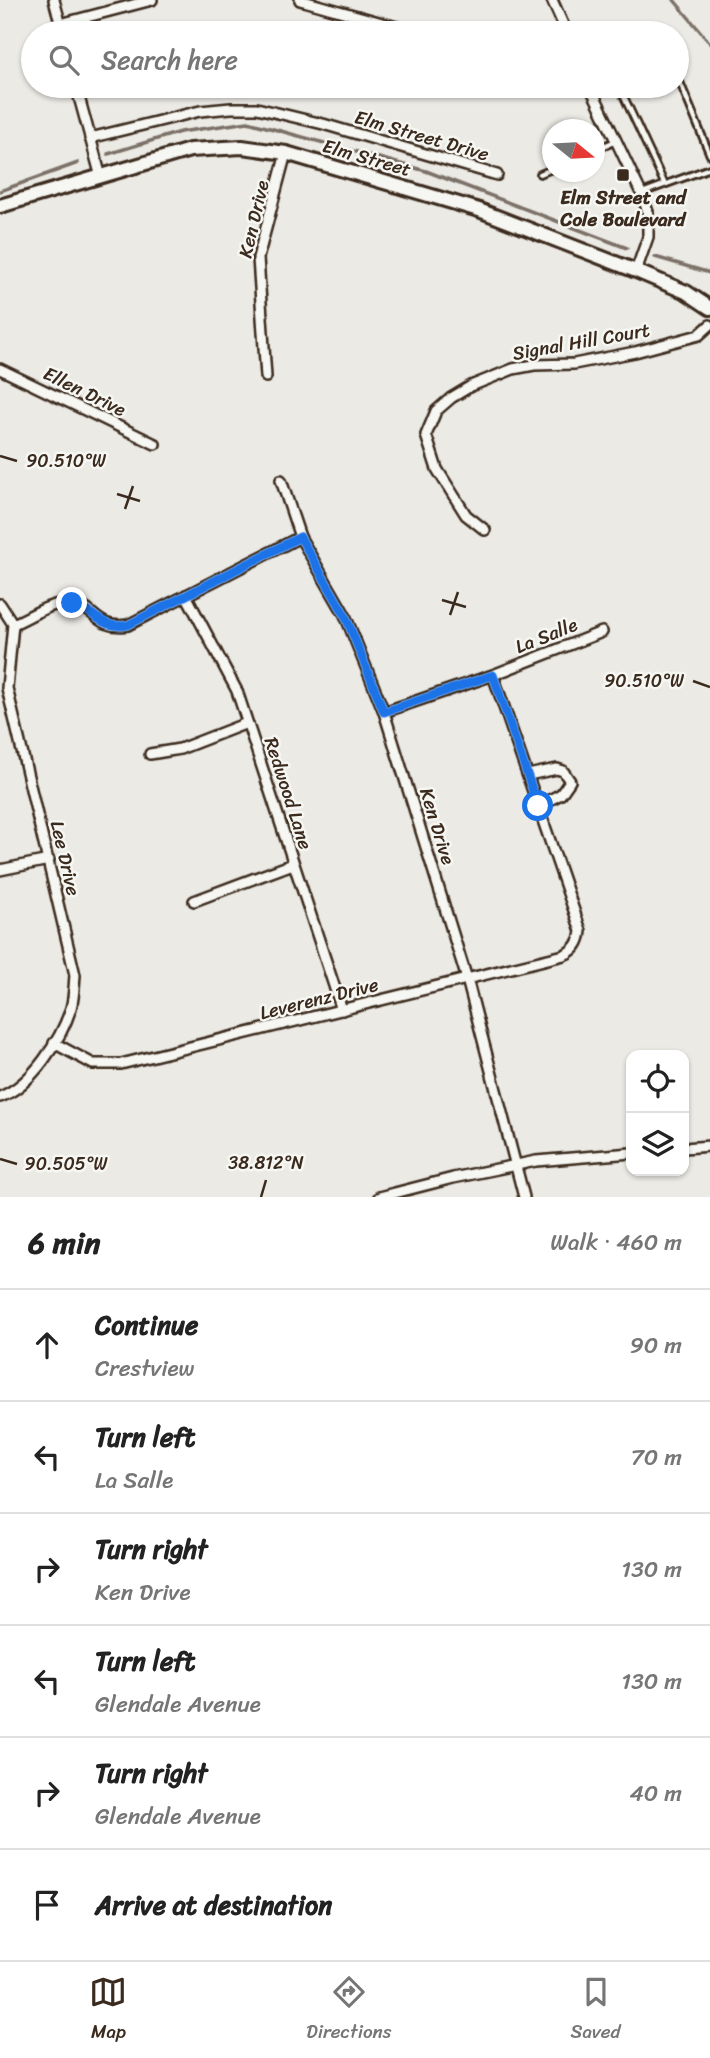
<!DOCTYPE html>
<meta charset="utf-8">
<style>
:root{--surface:#fff;--page:#f6f6f6;--text:#222;--muted:#767676;--line:#e0e0e0;--accent:#3b2a1e}
body{margin:0;font-family:Sriracha,sans-serif;background:var(--page);color:var(--text)}
.controls{position:absolute;right:21px;bottom:21px;display:grid;overflow:hidden;border-radius:14px;box-shadow:0 2px 5px #0004}
.controls button{width:63px;height:63px;display:grid;place-items:center;padding:0;border:0;border-bottom:2px solid var(--line);background:var(--surface);color:var(--text);font:35px sans-serif}
.compass{position:absolute;left:542px;top:119px;width:63px;height:63px;border-radius:50%;background:var(--surface);box-shadow:0 2px 5px #0004;rotate:108deg}
.stop{position:absolute;width:21px;height:21px;margin:-16px;border:5px solid #1a73e8;border-radius:50%;background:#fff}
.stop.end{background:#1a73e8;border-color:#fff;box-shadow:0 2px 7px #0008}
.list{margin:0;padding:0;list-style:none}
h2{display:flex;justify-content:space-between;align-items:center;height:91px;margin:0;padding:0 28px;font-size:30px}
h2 small{font-size:23px;font-weight:400;color:var(--muted)}
.list li{display:grid;grid-template-columns:46px 1fr auto;gap:21px;align-items:center;box-sizing:border-box;height:112px;padding:0 28px;border-top:2px solid var(--line)}
.list b{display:block;font-size:26px;white-space:nowrap}
.list p{margin:0;font-size:23px;white-space:nowrap;color:var(--muted)}
.list em{font-size:23px;font-style:normal;color:var(--muted)}
.icon{flex:none;width:38px;height:38px;fill:none;stroke:currentColor;stroke-width:2;stroke-linecap:round;stroke-linejoin:round}
.map{position:relative;flex:none;width:710px;height:1197px;overflow:hidden}
.search{position:absolute;background:var(--surface);box-shadow:0 2px 5px #0004;left:21px;right:21px;top:21px;height:77px;display:flex;align-items:center;gap:18px;box-sizing:border-box;padding:0 24px;border-radius:38px;color:var(--muted);font-size:26px}
.sheet{height:763px;background:var(--surface)}
nav{display:flex;justify-content:space-around;align-items:center;box-sizing:border-box;height:98px;border-top:2px solid var(--line);background:var(--surface);font-size:19px;color:var(--muted)}
nav a{display:grid;justify-items:center;gap:4px}
nav .on{color:var(--accent)}
.map>svg:first-child{display:block}
</style>
<div class="map">
<svg width="710" height="1197" viewBox="0 0 710 1197">
<rect width="100%" height="100%" fill="#ebeae5"/>
<filter id="ink" filterUnits="userSpaceOnUse"><feTurbulence type="fractalNoise" baseFrequency=".0143" numOctaves="2"/><feDisplacementMap in="SourceGraphic" scale="14" xChannelSelector="R" yChannelSelector="G"/><feConvolveMatrix kernelMatrix="1 2 1 2 8 2 1 2 1" color-interpolation-filters="sRGB"/></filter>
<g filter="url(#ink)">
<g fill="none" stroke-linecap="round" stroke-linejoin="round">
<!-- stream -->
<g stroke="#7c7167" stroke-width="3.5">
<path d="M674,0L710,43"/>
<path d="M108,154L180,132L248,122L426,171L627,248"/>
<path d="M0,191L78,163"/>
<path d="M655,257L710,273"/>
</g>
<defs>
<g id="service">
<path d="M677,75L710,155"/>
<path d="M619,86L664,183"/>
<path d="M594,150L616,141"/>
<path d="M540,174L552,169"/>
<path d="M642,193L710,168"/>
</g>
<g id="minor">
<path d="M54,0L63,33"/>
<path d="M300,0L418,33"/>
<path d="M552,0L567,33"/>
<path d="M60,24L152,0"/>
<path d="M76,86L101,177"/>
<path d="M590,86L641,193L648,212V237L636,271"/>
<path d="M90,138L200,111L231,108H257L323,124L497,175"/>
<path d="M0,369L155,444"/>
<path d="M266,377L258,258L286,153"/>
<path d="M281,480L300,537L345,615L384,712L467,979L524,1197"/>
<path d="M485,530L466,515L437,469L426,435L436,411L451,398L471,386L513,369L534,365L574,364L635,352L699,335L710,325"/>
<path d="M186,595L237,691L342,1010"/>
<path d="M0,604L13,624L7,688L75,975C74,986 74,998 71,1008C61,1040 32,1085 0,1097"/>
<path d="M13,624C30,617 51,602 69,603C95,604 94,631 128,625L300,537"/>
<path d="M384,712L493,675L602,632"/>
<path d="M150,754L180,749L247,723"/>
<path d="M528,775L557,769L563,771L570,781L561,794L538,806"/>
<path d="M0,870L49,860"/>
<path d="M194,901L293,864"/>
<path d="M54,1043L93,1064H121L564,955C575,950 580,942 581,931L493,675"/>
<path d="M684,1148L710,1146"/>
<path d="M379,1197L453,1178L536,1161L631,1153"/>
</g>
<path id="secondary" d="M0,206L190,150L242,147L286,153L479,210L636,271L686,292L710,308"/>
</defs>
<!-- service casing -->
<use href="#service" stroke="#3b2a1e" stroke-width="10"/>
<!-- minor casing -->
<use href="#minor" stroke="#3b2a1e" stroke-width="14"/>
<!-- secondary casing -->
<use href="#secondary" stroke="#3b2a1e" stroke-width="18"/>
<!-- service -->
<use href="#service" stroke="#f6f6f2" stroke-width="4.5"/>
<!-- minor -->
<use href="#minor" stroke="#f6f6f2" stroke-width="9"/>
<!-- secondary -->
<use href="#secondary" stroke="#f6f6f2" stroke-width="12"/>
</g>
</g>
<g fill="none" stroke-linecap="round" stroke-linejoin="round" filter="url(#ink)">
<!-- route -->
<path stroke="#1a73e8" stroke-width="9" d="M72,603C95,610 99,630 128,625L300,537L345,615L384,712L493,675L538,806"/>
</g>
<!-- ticks -->
<path fill="none" stroke="#3b2a1e" stroke-width="2.5" d="M0,456L17,461M117,494L140,501M125,509L133,486M442,600L466,607M450,615L458,592M693,681L710,687M0,1159L17,1164M261,1197L266,1180"/>
<!-- markers -->
<rect fill="#3b2a1e" stroke="#f6f6f2" stroke-width="2.5" x="616" y="168" width="14" height="14" rx="3.5"/>
<g text-anchor="middle" stroke-width="5" stroke-linejoin="round" paint-order="stroke">
<!-- street labels -->
<g font-size="19" fill="#3b2a1e" stroke="#f6f6f2">
<text transform="translate(422 135) rotate(16)" y="7">Elm Street Drive</text>
<text transform="translate(367 157) rotate(16)" y="7">Elm Street</text>
<text transform="translate(253 219) rotate(-77)" y="7">Ken Drive</text>
<text transform="translate(581 341) rotate(-10)" y="7">Signal Hill Court</text>
<text transform="translate(85 391) rotate(26)" y="7">Ellen Drive</text>
<text transform="translate(546 635) rotate(-22)" y="7">La Salle</text>
<text transform="translate(289 793) rotate(72)" y="7">Redwood Lane</text>
<text transform="translate(438 826) rotate(73)" y="7">Ken Drive</text>
<text transform="translate(66 858) rotate(77)" y="7">Lee Drive</text>
<text transform="translate(319 998) rotate(-14)" y="7">Leverenz Drive</text>
</g>
<!-- poi labels -->
<g font-size="19" font-weight="bold" fill="#3b2a1e" stroke="#f6f6f2">
<text x="623" y="204">Elm Street and<tspan x="623" dy="22">Cole Boulevard</tspan></text>
</g>
</g>
<g font-size="18" text-anchor="middle" fill="#3b2a1e" stroke="#f6f6f2" stroke-width="5" stroke-linejoin="round" paint-order="stroke">
<text x="66" y="467">90.510°W</text>
<text x="644" y="687">90.510°W</text>
<text x="266" y="1169">38.812°N</text>
<text x="66" y="1170">90.505°W</text>
</g>
</svg>
<div class="controls">
<button><svg class="icon" aria-label="locate" viewBox="0 0 24 24"><circle cx="12" cy="12" r="6"/><path d="M12 2v4M12 18v4M2 12h4M18 12h4"/></svg></button>
<button><svg class="icon" aria-label="layers" viewBox="0 0 24 24"><path d="M12 4l9 5-9 5-9-5zM3 14l9 5 9-5"/></svg></button>
</div>
<svg class="compass" viewBox="-18 -18 36 36"><path d="M0-13l5 13h-10z" fill="#e53935"/><path d="M0 13l5-13h-10z" fill="#767676"/></svg>
<div class="stop" style="left:538px;top:806px"></div>
<div class="stop end" style="left:72px;top:603px"></div>
<div class="search"><svg class="icon" aria-label="search" viewBox="0 0 24 24"><circle cx="10" cy="10" r="6"/><path d="M15 15l6 6"/></svg>Search here</div>
</div>
<section class="sheet">
<h2>6 min<small>Walk · 460 m</small></h2>
<ul class="list">
<li><svg class="icon" aria-label="ahead" viewBox="0 0 24 24"><path d="M12 20V5M6 11l6-6 6 6"/></svg><div><b>Continue</b><p>Crestview</p></div><em>90 m</em></li>
<li><svg class="icon" aria-label="left" viewBox="0 0 24 24"><path d="M17 20v-9H6M10 6l-5 5 5 5"/></svg><div><b>Turn left</b><p>La Salle</p></div><em>70 m</em></li>
<li><svg class="icon" aria-label="right" viewBox="0 0 24 24"><path d="M7 20v-9h11M14 6l5 5-5 5"/></svg><div><b>Turn right</b><p>Ken Drive</p></div><em>130 m</em></li>
<li><svg class="icon" aria-label="left" viewBox="0 0 24 24"><path d="M17 20v-9H6M10 6l-5 5 5 5"/></svg><div><b>Turn left</b><p>Glendale Avenue</p></div><em>130 m</em></li>
<li><svg class="icon" aria-label="right" viewBox="0 0 24 24"><path d="M7 20v-9h11M14 6l5 5-5 5"/></svg><div><b>Turn right</b><p>Glendale Avenue</p></div><em>40 m</em></li>
<li><svg class="icon" aria-label="arrive" viewBox="0 0 24 24"><path d="M6 21V4h12l-3 4 3 4H6"/></svg><div><b>Arrive at destination</b></div></li>
</ul>
</section>
<nav>
<a class="on"><svg class="icon" aria-label="map" viewBox="0 0 24 24"><path d="M3 6l6-2 6 2 6-2v14l-6 2-6-2-6 2zM9 4v14M15 6v14"/></svg>Map</a>
<a><svg class="icon" aria-label="directions" viewBox="0 0 24 24"><path d="M12 3l9 9-9 9-9-9zM9 14v-3h6M13 9l2 2-2 2"/></svg>Directions</a>
<a><svg class="icon" aria-label="saved" viewBox="0 0 24 24"><path d="M7 4h10v16l-5-4-5 4z"/></svg>Saved</a>
</nav>
